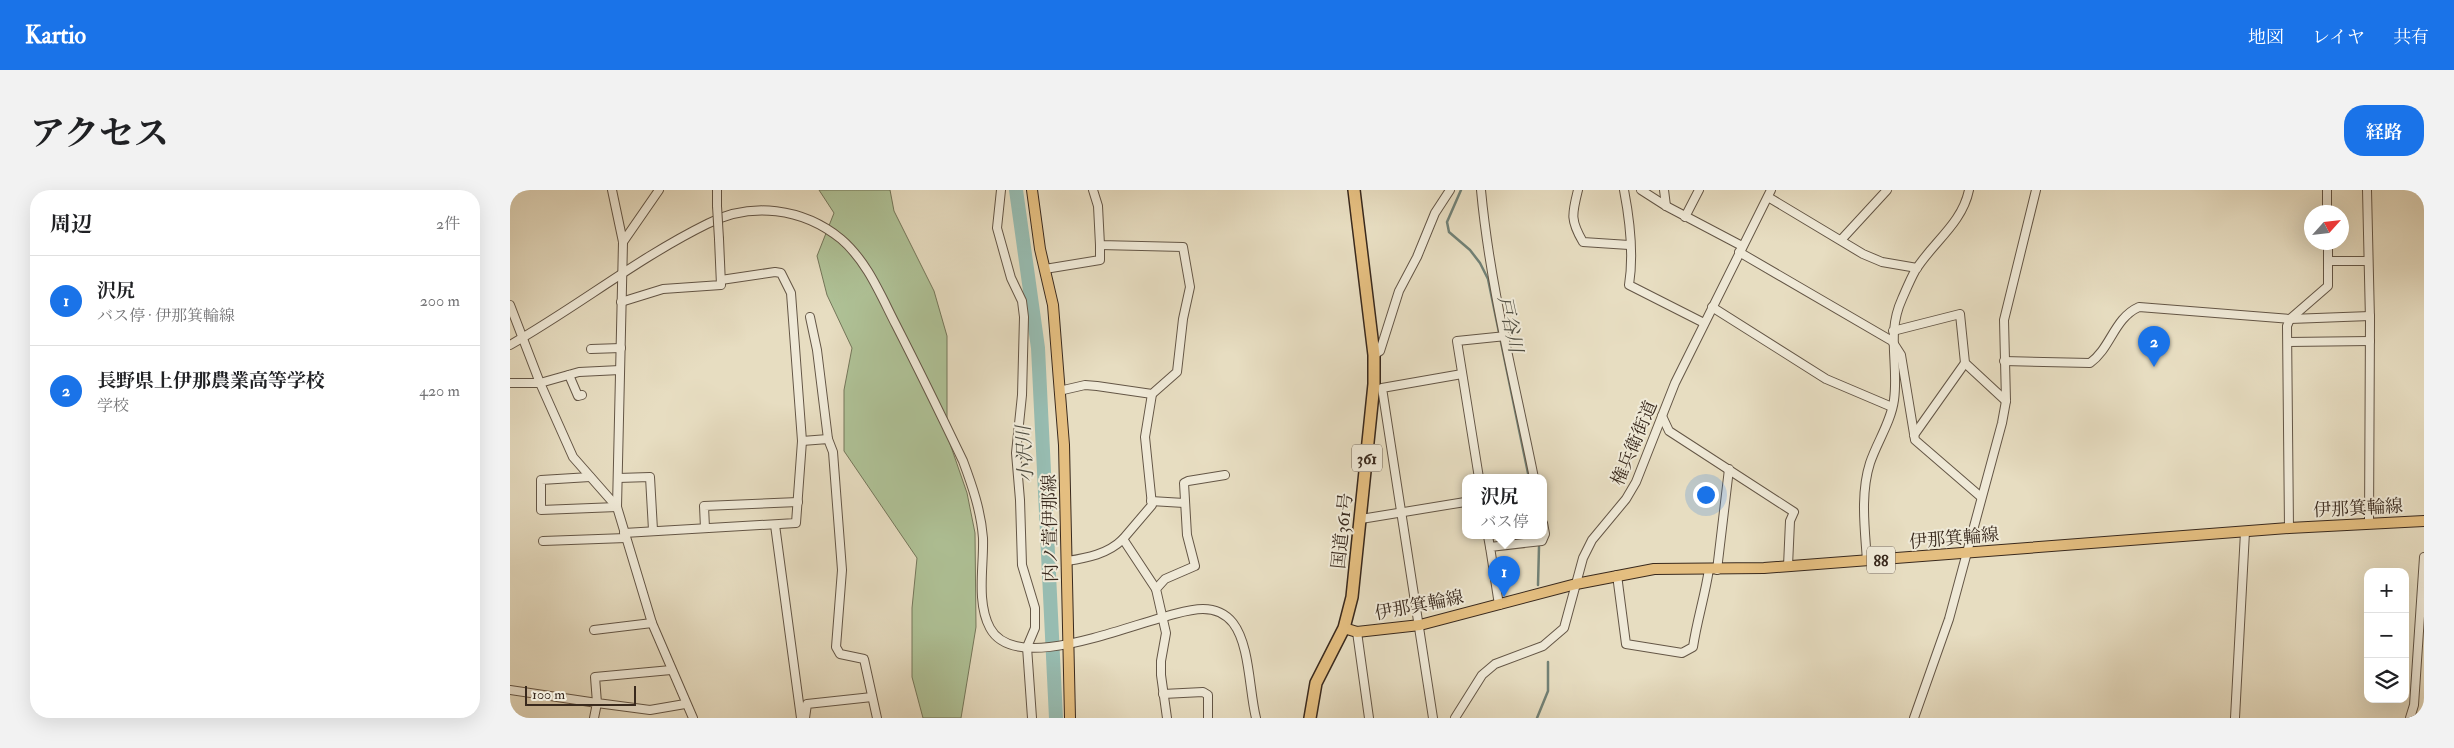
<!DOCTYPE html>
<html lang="ja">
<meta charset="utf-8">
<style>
:root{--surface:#fff;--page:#f2f2f2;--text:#202124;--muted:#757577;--line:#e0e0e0;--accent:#1a73e8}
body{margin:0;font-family:"IM FELL Double Pica","Noto Serif JP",serif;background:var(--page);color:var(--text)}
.controls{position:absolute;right:15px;bottom:15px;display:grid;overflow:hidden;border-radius:10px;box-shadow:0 5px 20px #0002}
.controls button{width:45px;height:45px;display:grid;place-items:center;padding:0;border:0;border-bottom:1px solid var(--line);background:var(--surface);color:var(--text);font:25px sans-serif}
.compass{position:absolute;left:1794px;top:15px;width:45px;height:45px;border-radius:50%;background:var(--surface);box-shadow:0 5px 20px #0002;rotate:63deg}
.scale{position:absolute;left:15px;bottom:12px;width:111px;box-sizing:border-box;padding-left:5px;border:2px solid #39291d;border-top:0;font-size:14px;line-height:18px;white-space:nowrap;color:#39291d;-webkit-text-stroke:4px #efe9d7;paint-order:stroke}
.you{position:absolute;left:1195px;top:304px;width:18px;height:18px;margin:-12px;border:4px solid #fff;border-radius:50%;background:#1a73e8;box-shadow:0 0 0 8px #1a73e833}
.badge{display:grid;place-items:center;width:32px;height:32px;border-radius:50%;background:var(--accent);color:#fff;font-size:16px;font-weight:700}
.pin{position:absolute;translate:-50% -41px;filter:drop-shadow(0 1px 2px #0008)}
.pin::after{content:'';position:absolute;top:26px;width:18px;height:15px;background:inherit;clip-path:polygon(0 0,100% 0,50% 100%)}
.popup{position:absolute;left:952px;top:284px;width:85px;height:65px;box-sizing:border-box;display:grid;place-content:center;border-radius:10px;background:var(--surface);filter:drop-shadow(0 1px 4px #0005);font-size:16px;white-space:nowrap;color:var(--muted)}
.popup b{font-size:19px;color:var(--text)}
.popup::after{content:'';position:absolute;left:50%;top:100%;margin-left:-10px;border:10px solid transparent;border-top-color:var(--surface)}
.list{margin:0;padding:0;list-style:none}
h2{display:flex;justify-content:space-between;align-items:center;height:65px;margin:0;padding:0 20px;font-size:21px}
h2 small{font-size:16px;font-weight:400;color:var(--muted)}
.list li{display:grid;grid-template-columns:32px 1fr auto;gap:15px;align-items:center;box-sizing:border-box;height:90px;padding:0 20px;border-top:1px solid var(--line)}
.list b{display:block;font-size:19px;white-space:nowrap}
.list p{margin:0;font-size:16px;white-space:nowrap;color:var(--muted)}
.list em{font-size:16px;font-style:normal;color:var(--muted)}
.icon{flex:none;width:28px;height:28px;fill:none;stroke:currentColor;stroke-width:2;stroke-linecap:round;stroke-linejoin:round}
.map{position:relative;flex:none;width:1914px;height:528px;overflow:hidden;border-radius:20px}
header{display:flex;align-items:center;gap:30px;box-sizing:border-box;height:70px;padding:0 25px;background:var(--accent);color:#fff}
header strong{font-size:24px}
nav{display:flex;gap:28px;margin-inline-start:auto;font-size:18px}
.intro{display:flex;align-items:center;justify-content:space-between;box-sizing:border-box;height:120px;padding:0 30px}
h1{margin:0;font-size:35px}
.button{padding:12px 22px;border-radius:20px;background:var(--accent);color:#fff;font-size:18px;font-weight:700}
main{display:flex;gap:30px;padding:0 30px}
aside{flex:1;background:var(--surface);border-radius:20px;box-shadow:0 5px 20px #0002}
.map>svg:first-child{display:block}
</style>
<header>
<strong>Kartio</strong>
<nav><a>地図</a><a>レイヤ</a><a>共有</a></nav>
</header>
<div class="intro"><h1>アクセス</h1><a class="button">経路</a></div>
<main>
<aside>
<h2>周辺<small>2件</small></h2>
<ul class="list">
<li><span class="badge">1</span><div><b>沢尻</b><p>バス停 · 伊那箕輪線</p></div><em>200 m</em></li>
<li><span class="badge">2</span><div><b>長野県上伊那農業高等学校</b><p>学校</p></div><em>420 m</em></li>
</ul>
</aside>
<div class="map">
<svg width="1914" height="528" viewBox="0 0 1914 528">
<rect width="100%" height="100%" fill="#e7ddc1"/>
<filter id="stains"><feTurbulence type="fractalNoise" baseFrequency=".004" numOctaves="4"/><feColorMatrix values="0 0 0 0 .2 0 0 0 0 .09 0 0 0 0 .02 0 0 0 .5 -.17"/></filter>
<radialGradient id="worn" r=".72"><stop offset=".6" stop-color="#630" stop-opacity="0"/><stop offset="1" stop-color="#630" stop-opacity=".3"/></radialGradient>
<!-- green -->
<path fill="#afc297" stroke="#74765a" d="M309,0H380L384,21L424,101L437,146V245L457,303L465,343L466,437L451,528H413L402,487V418L407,368L334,261V200L342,158L317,105L307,66L324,23Z"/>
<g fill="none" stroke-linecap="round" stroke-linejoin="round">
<!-- stream -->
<g stroke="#718176" stroke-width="2.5">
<path d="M951,0L937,32L939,42L960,60L970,73L978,89L1019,288"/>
<path d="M1028,395L1029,357"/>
<path d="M1027,528L1038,501V472"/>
</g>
<!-- river -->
<path stroke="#97bcb1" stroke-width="14" d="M506,0L528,158L546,528"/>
<defs>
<g id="minor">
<path d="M102,0L113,52L107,317"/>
<path d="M207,0V16"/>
<path d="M491,0L487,38L501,88L512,111L514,127L512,205L506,263L510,310L512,375L525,418V438L517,457L522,528"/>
<path d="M971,0C980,97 1005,193 1024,288"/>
<path d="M1068,0C1062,24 1060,30 1073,52L1119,55"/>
<path d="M1114,0C1120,31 1124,64 1119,95L1194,133"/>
<path d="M1131,0L1156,16L1232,56"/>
<path d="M1154,0L1156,16"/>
<path d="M1817,0V22"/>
<path d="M1857,0L1860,130L1859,333"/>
<path d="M1258,7L1353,64L1372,72L1407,78"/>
<path d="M1175,27L1189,0"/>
<path d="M1331,50L1377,0"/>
<path d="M113,52L149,0"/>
<path d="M1229,62L1382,151L1391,165L1405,250L1471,307"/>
<path d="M1819,71H1858"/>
<path d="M535,79L590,70V55"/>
<path d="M111,112L153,99L211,95L209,49"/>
<path d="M0,115L30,193L63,267L107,317L142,433L183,528"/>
<path d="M1202,117L1316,189L1382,217"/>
<path d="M300,127L307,160L318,249"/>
<path d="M1383,141L1450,124L1455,173L1496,211"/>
<path d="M1778,152L1860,151"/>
<path d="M0,155C67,117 128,68 197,34C241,11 293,18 331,49C357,71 371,106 386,135C409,180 431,225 453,271C462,295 471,321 473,348C474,376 466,412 480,438C509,492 648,419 693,419C705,419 715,423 723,433C740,455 739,500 746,528"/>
<path d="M81,159L111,158"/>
<path d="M864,165L870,161L889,101L907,67L925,23L940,0"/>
<path d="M1494,171L1580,173C1601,158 1604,128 1629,117L1780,129L1860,126"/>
<path d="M59,185L68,206L72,205"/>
<path d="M0,193H30L69,182L110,180"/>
<path d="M549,201L575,195L587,196L642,204L667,182L673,129L680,97L673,57L590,55L588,16L583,0"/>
<path d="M642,204L635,247L642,315L613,349L646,399"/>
<path d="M1152,226L1159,241L1284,322L1280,331L1278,376"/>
<path d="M1404,245L1455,173"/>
<path d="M292,251L318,249L323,262L332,380L326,457L330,464L354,469L367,528"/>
<path d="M80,287L31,290V320L107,317"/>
<path d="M108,288L140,287L143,340"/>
<path d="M969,288L947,151L996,146"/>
<path d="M641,311L674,313"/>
<path d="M851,329L955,312"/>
<path d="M265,335L291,528"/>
<path d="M195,338L194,316L288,312"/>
<path d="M1779,338L1777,136L1780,129L1818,96V52"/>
<path d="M114,343L286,333L292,251L281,103L271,83L265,82L211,90"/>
<path d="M978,346L980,357"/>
<path d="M33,351L116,348"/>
<path d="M557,371C577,368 598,364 613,349"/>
<path d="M1357,371C1355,340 1350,304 1360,273C1367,252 1381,232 1384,210C1389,174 1376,144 1392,109C1396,100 1400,90 1405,81C1422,53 1452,34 1459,0"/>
<path d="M1207,380L1219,279"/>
<path d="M1107,385L1116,454L1172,463L1183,457C1187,430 1195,406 1199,379"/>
<path d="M989,415L980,357L1032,351L1035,344L1033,333"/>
<path d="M84,440L142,433"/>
<path d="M847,442L859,528"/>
<path d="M161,480L85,487L87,513L140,520L175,514"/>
<path d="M0,500L87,513L84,528"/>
<path d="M653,504L693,502L698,505V528"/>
<path d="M295,528L297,514L362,507"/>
<path d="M657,528L651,485V471L656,443L646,399L655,389L685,376L677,345L674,293L678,291L715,285"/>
<path d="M923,528L872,198L952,184"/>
<path d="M945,528L972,485L985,474L1033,456L1054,438L1073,368L1082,350L1116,309L1126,292L1165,193L1261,0"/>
<path d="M1404,528L1439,429L1492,233L1496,211L1494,130L1526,0"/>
<path d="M1725,528L1735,342"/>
<path d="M1900,528L1904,515L1914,367"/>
</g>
<g id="major">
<path d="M522,0L530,59L543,115L554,255L560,528"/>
<path d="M834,438L847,442L910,435L1066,394L1144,379L1254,378L1779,338L1914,331"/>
</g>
<path id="highway" d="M800,528L806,493L834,438L842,407L864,194V165L844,0"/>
</defs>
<!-- minor casing -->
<use href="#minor" stroke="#645646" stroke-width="10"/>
<!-- major casing -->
<use href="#major" stroke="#39291d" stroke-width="12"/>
<!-- highway casing -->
<use href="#highway" stroke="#39291d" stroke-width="14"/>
<!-- minor -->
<use href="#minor" stroke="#efe9d7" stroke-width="8"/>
<!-- major -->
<use href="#major" stroke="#e4be80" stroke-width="10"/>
<!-- highway -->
<use href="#highway" stroke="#e4be80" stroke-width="11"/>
<defs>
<path id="minor-bridge" d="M207,16L209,49"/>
</defs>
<!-- minor-bridge casing -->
<use href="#minor-bridge" stroke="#645646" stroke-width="10" stroke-linecap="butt"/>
<!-- minor-bridge -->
<use href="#minor-bridge" stroke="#efe9d7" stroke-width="8"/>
</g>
<g text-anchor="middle" stroke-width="4" stroke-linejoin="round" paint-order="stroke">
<!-- shield labels -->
<g fill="#efe9d7" stroke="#706355" stroke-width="1">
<rect x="842" y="254.5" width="30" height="27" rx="4"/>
<rect x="1357" y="356.5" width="28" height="27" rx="4"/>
</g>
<g font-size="16" font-weight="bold" fill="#39291d">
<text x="857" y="274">361</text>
<text x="1371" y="376">88</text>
</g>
<!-- street labels -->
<g font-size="18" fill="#39291d" stroke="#efe9d7">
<text transform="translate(1124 253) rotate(-67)" y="6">権兵衛街道</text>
<text transform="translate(1848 318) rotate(-3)" y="6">伊那箕輪線</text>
<text transform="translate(540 338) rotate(-91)" y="6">内ノ萱伊那線</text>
<text transform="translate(832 341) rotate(-84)" y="6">国道361号</text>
<text transform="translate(1444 348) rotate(-5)" y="6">伊那箕輪線</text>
<text transform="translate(909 415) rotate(-11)" y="6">伊那箕輪線</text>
</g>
<!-- water labels -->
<g font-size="19" font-style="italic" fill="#504e42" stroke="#efe9d7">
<text transform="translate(1001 134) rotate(78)" y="7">戸谷川</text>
<text transform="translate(514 264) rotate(-93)" y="7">小沢川</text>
</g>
</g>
<rect width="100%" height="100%" filter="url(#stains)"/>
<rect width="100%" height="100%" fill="url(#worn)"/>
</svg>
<div class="controls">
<button>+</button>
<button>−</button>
<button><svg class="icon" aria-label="layers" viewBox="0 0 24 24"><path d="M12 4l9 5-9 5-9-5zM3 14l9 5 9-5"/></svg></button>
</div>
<svg class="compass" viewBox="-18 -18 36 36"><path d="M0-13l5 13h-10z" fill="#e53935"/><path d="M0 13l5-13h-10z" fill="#757577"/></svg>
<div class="scale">100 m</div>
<div class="you"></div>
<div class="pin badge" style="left:994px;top:407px">1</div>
<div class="popup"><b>沢尻</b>バス停</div>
<div class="pin badge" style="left:1644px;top:177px">2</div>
</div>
</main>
